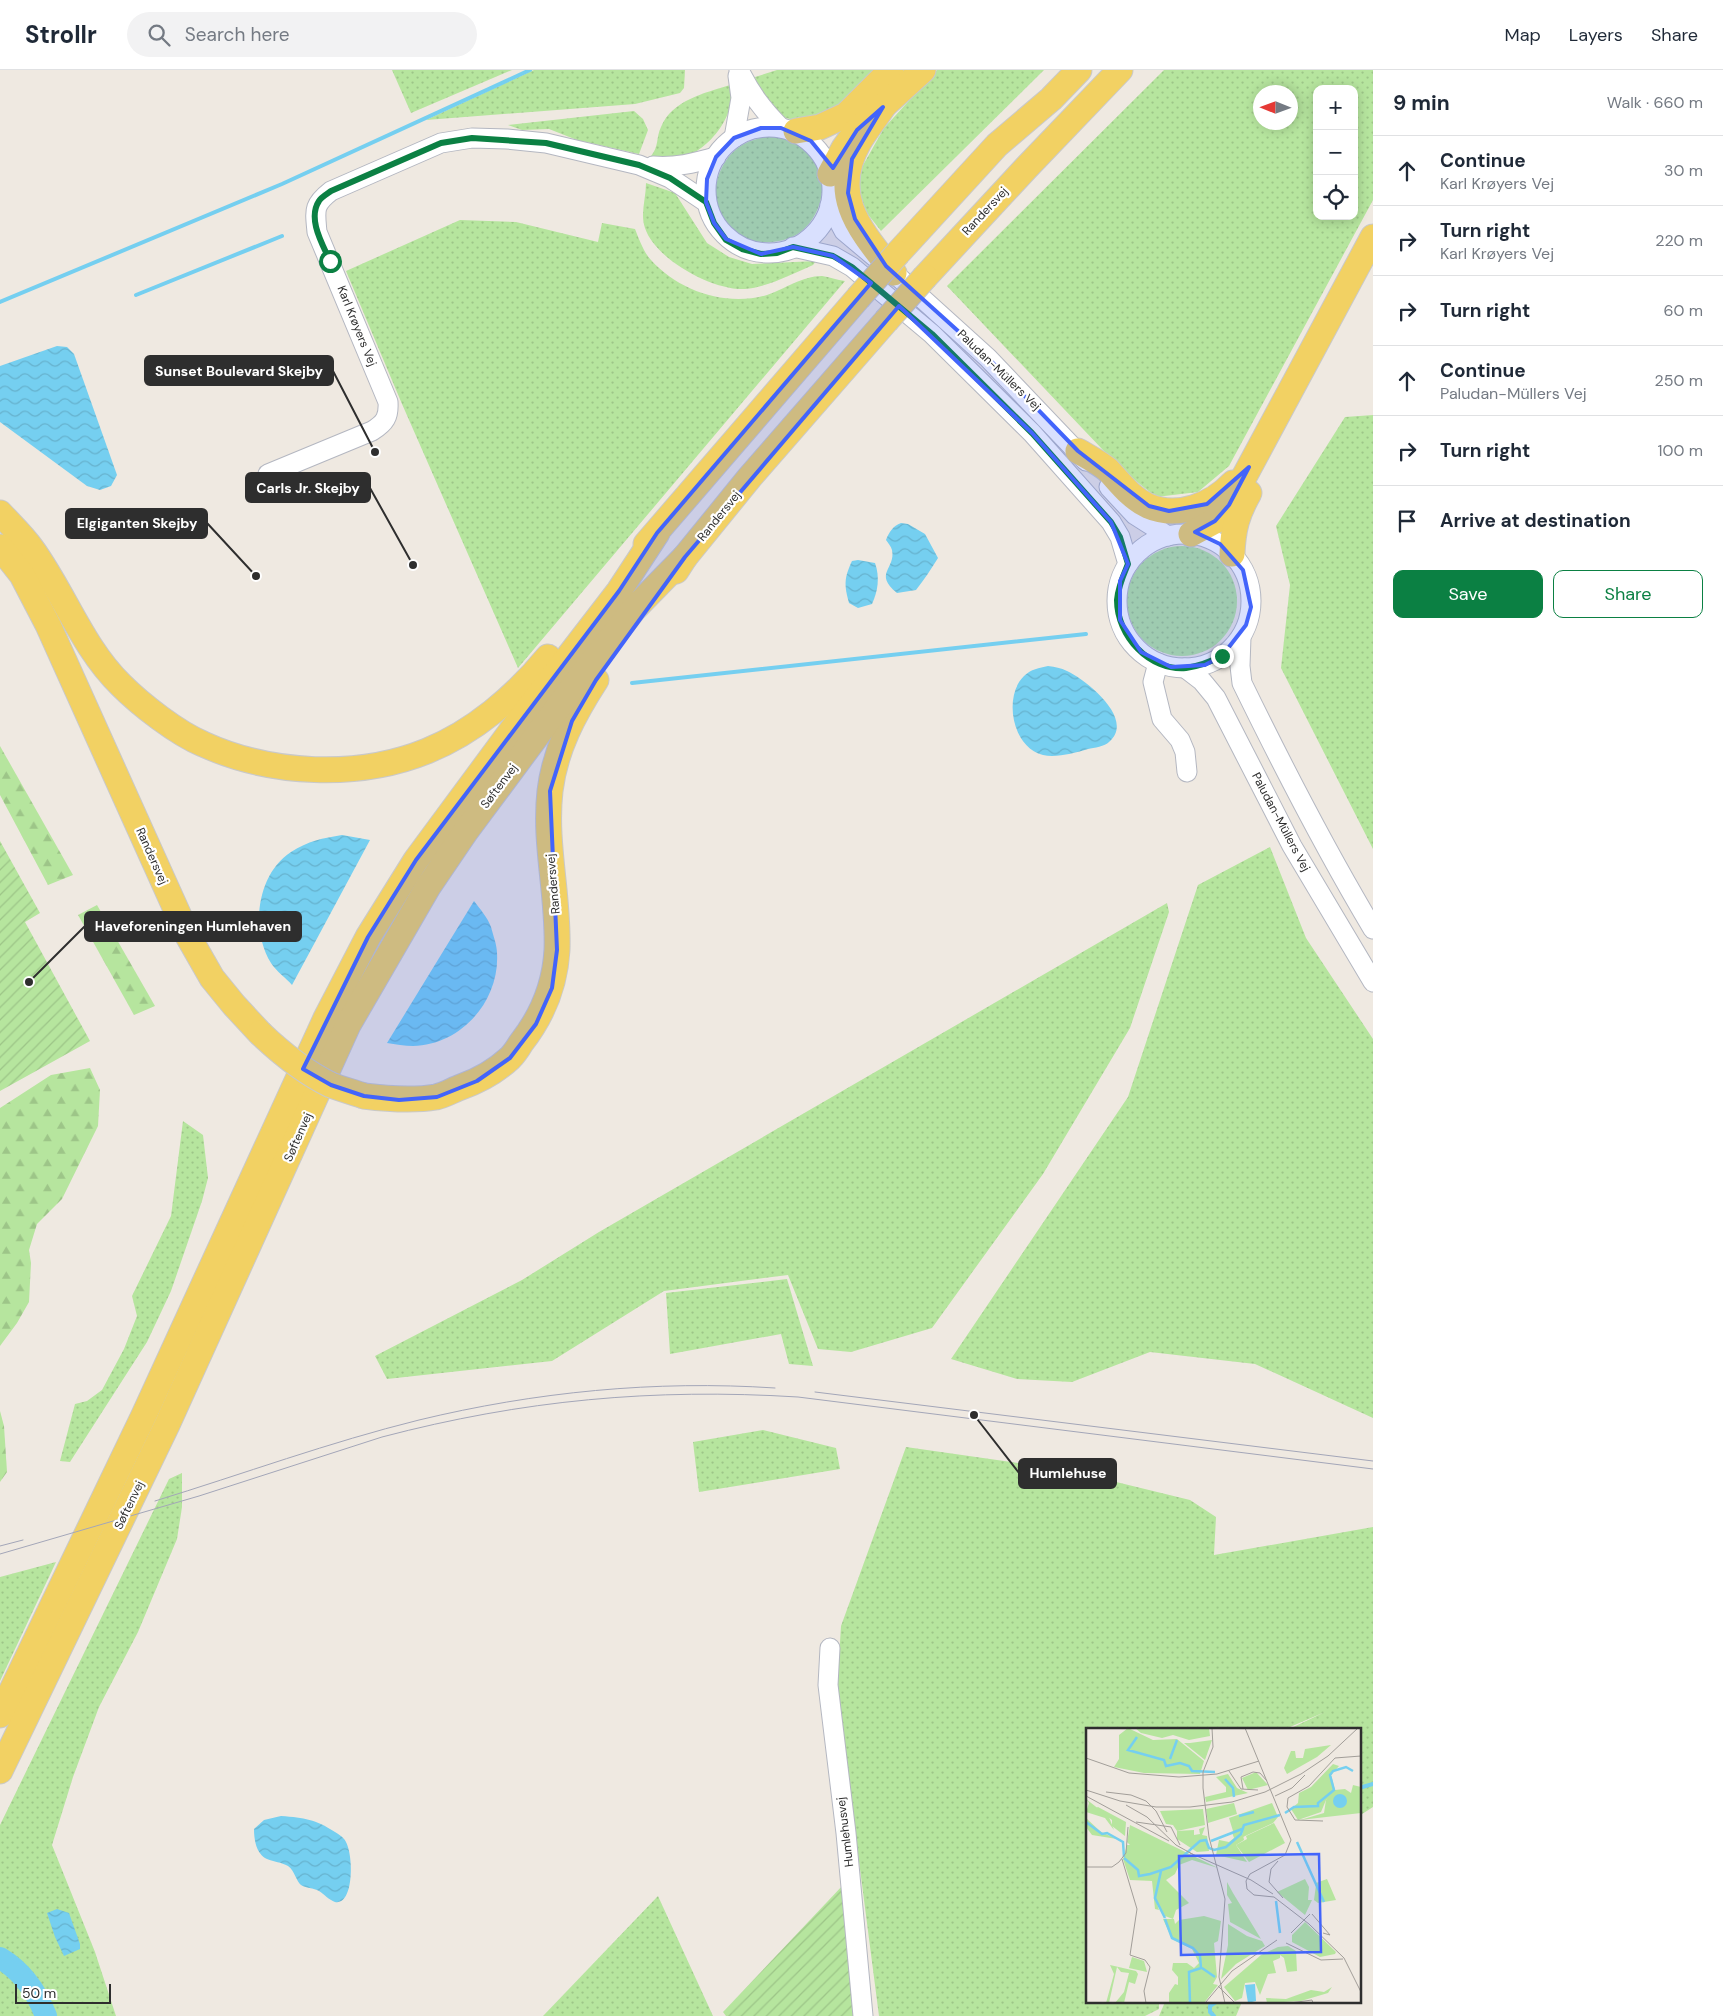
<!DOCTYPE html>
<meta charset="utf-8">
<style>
:root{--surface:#fff;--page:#f2f2f3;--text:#1f2937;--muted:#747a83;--line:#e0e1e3;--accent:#0b8043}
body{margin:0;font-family:"DM Sans",sans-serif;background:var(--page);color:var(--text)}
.controls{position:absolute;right:15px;top:15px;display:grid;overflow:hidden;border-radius:10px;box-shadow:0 2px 12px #0003}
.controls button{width:45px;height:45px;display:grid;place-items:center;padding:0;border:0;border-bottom:1px solid var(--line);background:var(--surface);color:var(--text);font:25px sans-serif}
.compass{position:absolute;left:1253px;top:15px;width:45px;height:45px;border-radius:50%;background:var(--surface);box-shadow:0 2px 12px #0003;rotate:271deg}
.scale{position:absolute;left:15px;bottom:12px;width:96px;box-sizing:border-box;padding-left:5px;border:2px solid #2e2e2e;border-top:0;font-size:14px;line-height:18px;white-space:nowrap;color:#2e2e2e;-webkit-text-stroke:4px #fff;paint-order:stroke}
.stop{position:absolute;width:15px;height:15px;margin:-11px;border:4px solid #0b8043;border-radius:50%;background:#fff}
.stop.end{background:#0b8043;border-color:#fff;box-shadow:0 1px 5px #0008}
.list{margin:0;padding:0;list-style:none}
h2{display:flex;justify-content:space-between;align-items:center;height:65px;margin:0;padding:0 20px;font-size:21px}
h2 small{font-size:16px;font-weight:400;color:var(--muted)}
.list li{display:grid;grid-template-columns:32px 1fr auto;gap:15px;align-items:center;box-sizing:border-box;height:70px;padding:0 20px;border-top:1px solid var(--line)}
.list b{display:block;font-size:19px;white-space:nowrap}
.list p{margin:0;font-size:16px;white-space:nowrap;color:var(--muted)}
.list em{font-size:16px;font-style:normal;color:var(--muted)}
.actions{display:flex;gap:10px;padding:15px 20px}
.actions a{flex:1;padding:11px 0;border:1px solid var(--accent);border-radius:10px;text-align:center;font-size:18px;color:var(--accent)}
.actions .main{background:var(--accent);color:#fff}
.icon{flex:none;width:28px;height:28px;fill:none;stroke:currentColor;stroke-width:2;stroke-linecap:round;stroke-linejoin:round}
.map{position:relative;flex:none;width:1373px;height:1946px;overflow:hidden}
header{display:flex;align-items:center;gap:30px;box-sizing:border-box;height:70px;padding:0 25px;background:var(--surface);border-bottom:1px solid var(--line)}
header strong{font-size:24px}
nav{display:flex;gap:28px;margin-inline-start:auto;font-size:18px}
.search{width:350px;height:45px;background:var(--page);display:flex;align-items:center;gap:12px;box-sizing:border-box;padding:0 18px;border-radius:28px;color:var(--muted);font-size:19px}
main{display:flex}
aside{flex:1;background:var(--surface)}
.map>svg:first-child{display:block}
</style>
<header>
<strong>Strollr</strong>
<div class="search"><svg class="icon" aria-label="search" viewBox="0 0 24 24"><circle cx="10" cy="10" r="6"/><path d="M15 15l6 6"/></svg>Search here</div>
<nav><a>Map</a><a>Layers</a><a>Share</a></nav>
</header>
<main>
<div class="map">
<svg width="1373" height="1946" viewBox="0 0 1373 1946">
<defs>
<pattern id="grass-dots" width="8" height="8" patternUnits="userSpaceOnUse" patternTransform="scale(1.25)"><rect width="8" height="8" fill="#b6e59e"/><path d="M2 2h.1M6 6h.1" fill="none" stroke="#9dc588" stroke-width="1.8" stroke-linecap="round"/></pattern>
<pattern id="forest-firs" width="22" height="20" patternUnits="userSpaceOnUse" patternTransform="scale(1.25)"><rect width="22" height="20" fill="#b6e59e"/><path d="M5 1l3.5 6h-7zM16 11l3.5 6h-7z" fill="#9dc588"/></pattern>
<pattern id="garden-furrows" width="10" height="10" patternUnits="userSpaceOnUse" patternTransform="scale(1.25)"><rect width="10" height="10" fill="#b6e59e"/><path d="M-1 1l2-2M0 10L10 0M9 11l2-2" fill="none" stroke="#9dc588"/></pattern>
<pattern id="water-waves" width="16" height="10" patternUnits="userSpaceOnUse" patternTransform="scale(1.25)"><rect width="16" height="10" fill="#75cff0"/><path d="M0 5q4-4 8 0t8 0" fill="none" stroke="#66b2ce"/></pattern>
</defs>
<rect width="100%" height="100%" fill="#efe9e1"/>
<!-- grass -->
<g fill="url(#grass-dots)" fill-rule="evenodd">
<path d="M392,0H512L411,43Z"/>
<path d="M534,0H685L684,18L680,23L635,34L426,50Z"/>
<path d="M777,0H880L828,43L803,53L783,47L760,25L755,7Z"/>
<path d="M937,0H1044L881,161L855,128L858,104L884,58Z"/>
<path d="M1164,0H1373V130L1229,396L1198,422L1156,427L1121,399L947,216ZM1317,19H1354V146H1317ZM1260,22H1290V52H1260Z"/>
<path d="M730,15C739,42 709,81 683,87C673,90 661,87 651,86C659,77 656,67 661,57C672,30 705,23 730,15Z"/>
<path d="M634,41L643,49L648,60L639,84L577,70L549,59L522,60L508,55Z"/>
<path d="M764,67C774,67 785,67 794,71C829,86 830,134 805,158C794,169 778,173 763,172C750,172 733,166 725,155C706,129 717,87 746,73C751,70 758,69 764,67Z"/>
<path d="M646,113L675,123L707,173L729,187L752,194L816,191L813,195C792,204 768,217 745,219C713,221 655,189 645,158C640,143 646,129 646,113Z"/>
<path d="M460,150L516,152L598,172L602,153L635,159C639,169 644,183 651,190C679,221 726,237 767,225C785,219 802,206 822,206C829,207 837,210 845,211L518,598L402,334L346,201Z"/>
<path d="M1373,345V779L1281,598L1290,515L1276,456L1345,347Z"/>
<circle cx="1182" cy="531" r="55"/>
<path d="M1270,777L1306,868L1373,969V1348L1255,1294L1150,1282L1072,1312L1017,1309L951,1289L1128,1027L1198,815Z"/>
<path d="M1167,833L1169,842L1130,958L1043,1104L932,1258L851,1282L818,1279L788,1205L664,1221L552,1291L387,1309L375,1286L522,1210L599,1162Z"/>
<path d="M183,1051L203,1065L208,1108L202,1131L171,1221L147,1272L70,1392L60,1391L75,1334L87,1331L102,1320L124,1279L137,1246L132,1226L171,1146Z"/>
<path d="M787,1209L813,1296L789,1294L781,1264L670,1284L666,1223Z"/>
<path d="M763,1360L836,1378L840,1399L699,1422L693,1372Z"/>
<path d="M906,1377L1067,1400L1190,1430L1216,1447L1214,1485L1373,1457V1737L1359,1746V1660H1287L1325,1642L1283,1660H1087V1932H1159V1939L1145,1946H879L837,1621L841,1556Z"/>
<path d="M182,1403V1437L177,1469L138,1562L99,1637L73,1707L52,1775L95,1882L116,1946H50L40,1919L0,1880V1755L169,1409Z"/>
<path d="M56,1492L0,1611V1507Z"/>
<path d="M658,1826L713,1946H543Z"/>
<path d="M0,1894L32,1924L43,1946H0Z"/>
<path d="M1165,1932H1242L1236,1946H1159Z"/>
</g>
<!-- forest -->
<g fill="url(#forest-firs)">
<path d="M0,676L73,805L48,815L0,725Z"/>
<path d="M97,835L155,936L134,945L78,845Z"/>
<path d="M90,998L100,1020L98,1056L62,1129L37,1154L29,1180L31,1193L29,1232L17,1253L0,1276V1038L51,1005Z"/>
<path d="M0,1341L4,1356L7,1402L0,1412Z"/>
</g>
<!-- garden -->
<g fill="url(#garden-furrows)">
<path d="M0,771L40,843L25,852L90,971L0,1021Z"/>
<path d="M844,1814L858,1946H726L723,1942Z"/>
</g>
<!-- water -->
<g fill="url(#water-waves)">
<path d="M57,276L67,277L74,284L117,405L111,416L100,420L87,416L0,352V296Z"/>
<path d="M901,453L908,454L925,464L938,488C931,499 924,510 916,520L897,523C873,503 896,499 892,480C891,476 888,473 886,470C889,462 893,456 901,453Z"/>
<path d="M858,490L875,493C880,507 878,521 872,534L858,538L849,533C844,515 844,508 852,491Z"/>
<path d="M1048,596C1055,597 1061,598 1067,601C1086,610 1136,649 1109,672C1105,676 1094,678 1088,679C1075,683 1056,688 1043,685C1012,678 1003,626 1024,606C1031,599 1039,598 1048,596Z"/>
<path d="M342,765L370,770L292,915C286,908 276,901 271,893C250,859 257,804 291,782C308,771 323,768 342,765Z"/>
<path d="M474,831C480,839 488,848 491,857C493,865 497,875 497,883C500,931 461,975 413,976C405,976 395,974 387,973Z"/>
<path d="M281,1746C305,1748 315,1749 335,1762C338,1764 342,1766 344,1769C354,1780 355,1836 335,1832C329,1830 324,1824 319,1821C314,1818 305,1818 301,1815C296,1811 295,1801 288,1796C281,1792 274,1792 267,1789C256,1784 254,1769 254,1759L264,1750Z"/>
<path d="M57,1839L69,1843L80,1874V1879L64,1886L55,1867L47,1843Z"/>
</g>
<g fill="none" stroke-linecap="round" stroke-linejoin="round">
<!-- stream -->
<g stroke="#75cff0" stroke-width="4">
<path d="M136,225L282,166"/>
<path d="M0,232L282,114L530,0"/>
<path d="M632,613L1086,564"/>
<path d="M1359,1718L1373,1714"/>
<path d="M1214,1946L1210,1942V1936L1216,1932"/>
</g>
<!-- river -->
<path stroke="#75cff0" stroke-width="22" d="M0,1888C22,1901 37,1923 46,1946"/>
<defs>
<g id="minor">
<path d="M739,0C751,24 762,39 781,58"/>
<circle cx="769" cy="120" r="63"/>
<path d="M734,68L741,28L738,6"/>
<path d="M653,96C675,98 694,93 716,87"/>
<path d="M830,135L844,161L894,203L988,288L1086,391"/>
<path d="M793,177L833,186L852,197L932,264L1032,363L1111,452L1120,467L1128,494"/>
<path d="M268,404L372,361C385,353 389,347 388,332L317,162C315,140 313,135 331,121L441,73L472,68L507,69L546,73L639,95L670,108L706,132"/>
<path d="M1109,417L1135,445L1168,466"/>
<circle cx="1184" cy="531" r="67"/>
<path d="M1241,567L1240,596L1242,613C1283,697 1325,779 1373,859"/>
<path d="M1158,593L1153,612L1162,649L1180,670L1185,682L1187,702"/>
<path d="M1185,598L1202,611L1216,628L1292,776L1373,912"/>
<path d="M830,1578L828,1615L846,1763L863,1946"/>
</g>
<g id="major">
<path d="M883,37C875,49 866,60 859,72C828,127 862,162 894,203"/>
<path d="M796,61L820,57L846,45L891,0"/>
<path d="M830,104L844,78L857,60L923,0"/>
<path d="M898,183L997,75L1051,29L1079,0"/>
<path d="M925,207L1027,97L1120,0"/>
<path d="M1078,381C1088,387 1100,393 1108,400C1120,413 1131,428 1148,436C1178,449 1212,435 1233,413"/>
<path d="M0,443C11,455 23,466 32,479C64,523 82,577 121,615C141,635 177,663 203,674C271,705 358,709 427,681C474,662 516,626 548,587"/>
<path d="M1191,464L1215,451L1229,435L1373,167"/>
<path d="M646,474L858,228"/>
<path d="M0,477L22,505L48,555L188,866L212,908L234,935L260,963"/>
<path d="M1232,484C1233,459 1237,444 1249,423"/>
<path d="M676,501L685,487L750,407L886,251"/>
<path d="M364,1026C388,1029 412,1031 436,1027C445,1025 453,1020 461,1017C478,1011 496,1001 510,988C514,984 518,978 521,973C543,945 555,916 557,880C559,826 544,774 550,721C555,679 574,644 596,610"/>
<path d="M0,1645L144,1345L326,948L368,867L416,790L512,660L619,521L657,463"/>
<path d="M0,1701L167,1355L348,955L428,817L466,761L579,609L634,539L685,487"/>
</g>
</defs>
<!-- minor casing -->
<use href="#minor" stroke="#b4b7c1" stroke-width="21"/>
<!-- major casing -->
<use href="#major" stroke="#c9c9c9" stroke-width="27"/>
<!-- minor -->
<use href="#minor" stroke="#fff" stroke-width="19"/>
<!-- major -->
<use href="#major" stroke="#f2d163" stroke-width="25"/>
<!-- tram -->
<g stroke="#a3a6b8" stroke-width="1">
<path d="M815,1322L1373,1391"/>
<path d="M155,1431C243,1404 330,1372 419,1350C535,1322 655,1310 775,1318"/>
<path d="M0,1476L23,1470"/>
<path d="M0,1484L199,1426L382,1367C523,1330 653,1318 798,1327L1373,1399"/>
</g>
<defs>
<g id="major-bridge">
<path d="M858,228L898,183"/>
<path d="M886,251L925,207"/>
<path d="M260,963C281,983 304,1002 331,1015C341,1019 353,1022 364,1026"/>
</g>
</defs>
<!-- major-bridge casing -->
<use href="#major-bridge" stroke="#c9c9c9" stroke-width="27" stroke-linecap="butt"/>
<!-- major-bridge -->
<use href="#major-bridge" stroke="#f2d163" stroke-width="25"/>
</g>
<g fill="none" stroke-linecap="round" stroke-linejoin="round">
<!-- route -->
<path stroke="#0b8043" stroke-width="6" d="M330,191C323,175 307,149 319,131C321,127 327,124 331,121L441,73L472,68L546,73L639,95L670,108L706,132L714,153L726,170L742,179L761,184L777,183L793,177L833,186L852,197L932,264L1032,363L1111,452L1120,467L1128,494C1123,506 1118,517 1117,530C1117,566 1149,601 1186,598C1200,596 1210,592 1222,586"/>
</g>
<!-- marked area -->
<path fill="#4264fb" fill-opacity="0.2" stroke="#4264fb" stroke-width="4" stroke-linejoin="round" d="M883,37L852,89L848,123L855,149L886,196L988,288L1078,381L1149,436L1169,441L1207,434L1249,397L1229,435L1215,451L1195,462L1220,474L1243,500L1251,537L1246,555L1222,586L1205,595L1171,597L1141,582L1120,550V511L1128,494L1111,452L1032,363L899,236L685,487L596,610L572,651L550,721L557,880L552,918L536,954L510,988L477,1011L437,1027L399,1030L364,1026L331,1015L303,999L368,867L416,790L619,521L657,463L871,213L833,186L793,177L761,184L726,169L714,153L706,132L707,109L716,87L734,68L761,58H781L811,71L833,98L857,60Z"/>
<g text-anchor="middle" stroke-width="4.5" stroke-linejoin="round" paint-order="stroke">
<!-- street labels -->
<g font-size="12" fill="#2e2e2e" stroke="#fff">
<text transform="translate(985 141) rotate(-47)" y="4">Randersvej</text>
<text transform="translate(357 256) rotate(68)" y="4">Karl Krøyers Vej</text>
<text transform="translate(999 300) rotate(44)" y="4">Paludan-Müllers Vej</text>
<text transform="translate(719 446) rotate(-51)" y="4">Randersvej</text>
<text transform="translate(499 716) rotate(-53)" y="4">Søftenvej</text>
<text transform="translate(1281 752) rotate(62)" y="4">Paludan-Müllers Vej</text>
<text transform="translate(152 786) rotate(66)" y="4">Randersvej</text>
<text transform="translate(553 814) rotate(-95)" y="4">Randersvej</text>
<text transform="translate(298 1067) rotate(-66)" y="4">Søftenvej</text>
<text transform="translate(129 1435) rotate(-64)" y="4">Søftenvej</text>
<text transform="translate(845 1762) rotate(-97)" y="4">Humlehusvej</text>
</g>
</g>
<!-- overview -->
<g transform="translate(1086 1658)">
<rect width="275" height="275" fill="#efe9e1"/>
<path d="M42,0L67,12L91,11L118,33L114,46L58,45L28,39L33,31V7ZM49,0H123L124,8L103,12L87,7L76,10L55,5ZM126,12L119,32L98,15H104ZM245,17L231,29L201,46L198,40L205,23H209L210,30H217L219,21ZM170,44L182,57L162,62L156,50ZM142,46L151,60L162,65L120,74L119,69L140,64V59L130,49ZM267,57L275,59V85L214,92L238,85L240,72L249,62L259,61L265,65ZM148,75L151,86L122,95L120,81ZM186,75L192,89L187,95L157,109V103H147L143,90ZM12,79L40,94L39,108L26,98V92L10,80ZM117,81L119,97L91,103L87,97L80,96L74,83ZM44,97L132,140L106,132L93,137L89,146L80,152L103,175L90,182L87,191L79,188L69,169L73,182L69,181L66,153L44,152L37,131L41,117H44L41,114ZM219,151L223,159L222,172H226L219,187L191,164ZM241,151L250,172L232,175L228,172L230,157L232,161L230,155ZM141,154L147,165L175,211L144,194L142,176L146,175L141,167ZM118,188L135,193L132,213L128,215L131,249L127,256L132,257L118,275H83V265L89,256L92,257V249L86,242L87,235H101L108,240L113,235L106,221L86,211L77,191H88L89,196L93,192ZM219,194L250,224L249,226L234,229L206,214V207ZM142,196L161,208L176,213L179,218L150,236L135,251L142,217ZM202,218L210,223L211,243L201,244L198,230L194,227V230L187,233L190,245L182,246L174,267L169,254L159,255L156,270L149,273L138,259L175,227L192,219ZM46,229L58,233L61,244L43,240ZM24,237L50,243L52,246L49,256L43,254L38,275H29L38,264L43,245L35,244L31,239L23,275H20L28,246Z" fill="#b6e59e"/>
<path d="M0,71L23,89L28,102L19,90L0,84L3,75ZM0,90L15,104L31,111L6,107L0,99ZM119,99L116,107L121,108L123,123L111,124L91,111V103L108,102V107L114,106L113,101ZM156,102L158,112L150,117L161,134L130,127L133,112L143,114L148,110L146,104Z" fill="#b6e59e"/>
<path d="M247,36L253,38L245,47L249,62L246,68L240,72L235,84L212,92L205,81L212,75L213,65L225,59Z" fill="#b6e59e"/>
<path d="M246,259L242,265L215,273L181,275L180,270L200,271L225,262L238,264Z" fill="#b6e59e"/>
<path d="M188,95L199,115L163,134L150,117L161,111L160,108Z" fill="#b6e59e"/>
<path d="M247 73a7 7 0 1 1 14 0a7 7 0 1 1-14 0ZM169,256L170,273L162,275L159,257Z" fill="#75cff0"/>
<path fill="none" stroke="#75cff0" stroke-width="2.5" d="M51,9L42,22L78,32L80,38L94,35L103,38L106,43L129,44M84,31L91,12M139,51L147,60L148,69M199,85L208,79L232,78V75L248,62L244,47L247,43L260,39L267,43M153,88L168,84M0,94L16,106L21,105L37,114L38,129M125,113L156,101M211,114L238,174M38,130L52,142L53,148L64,146L85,139L114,113L120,112L123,120L128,122L140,119L155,106L158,97L194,87M75,143L69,170L79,190M190,173L194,205M79,191L86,210L107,220L114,228L115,240L103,244L104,275M116,240L129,249"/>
<path fill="none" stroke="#a29e99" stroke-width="1" d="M126,0L127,19L117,44V60L123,109L139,171L133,249L139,275M159,0L205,112L199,127L164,146L160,153L161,161L168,167L188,169L223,196L258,230L275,264M0,30L43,45L93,49L131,46L173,33M143,43L155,61L172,62M157,61L155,49L167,44L174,45L181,53M0,62L34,73L70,79H104L146,74L179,64L215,46L242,28L272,0M20,64L45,67L60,73L70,83L81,104M0,68L83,113M189,68L206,60L219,47M40,77L61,89L90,117L108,127M237,93L209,92L201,79L202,70L223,58L249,30L275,28M50,94L85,99L94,117M104,125L165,152L187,166M36,131L51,181L44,227L59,232L64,239L58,263L60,275M192,133L185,141L183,154L197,170M0,139H26L33,134L40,125L42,99M226,186L244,207L237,205M205,205L224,186M200,215L235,232L257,231M132,258L149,275M119,275L146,243L191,212M204,275L226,272L227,275"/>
<path fill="#4264fb" fill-opacity="0.15" stroke="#4264fb" stroke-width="2.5" d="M233,126L235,224L95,227L93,128Z"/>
<rect width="275" height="275" fill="none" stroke="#2e2e2e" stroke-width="2.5"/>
</g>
<!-- callouts -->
<path fill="none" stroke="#2e2e2e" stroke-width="2" d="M375 382L333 301M413 495L370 418M256 506L207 453M29 912L85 856M974 1345L1019 1403"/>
<g fill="#2e2e2e" stroke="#fff" stroke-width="2">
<circle cx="375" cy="382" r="5"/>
<circle cx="413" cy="495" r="5"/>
<circle cx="256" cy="506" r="5"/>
<circle cx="29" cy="912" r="5"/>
<circle cx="974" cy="1345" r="5"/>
</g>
<g fill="#2e2e2e" stroke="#2e2e2e" stroke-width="2">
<rect x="145" y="286" width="188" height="29" rx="5"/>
<rect x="246" y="403" width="124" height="29" rx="5"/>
<rect x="66" y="439" width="141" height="29" rx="5"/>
<rect x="85" y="842" width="216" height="29" rx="5"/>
<rect x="1019" y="1389" width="97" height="29" rx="5"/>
</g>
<g font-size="14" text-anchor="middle" font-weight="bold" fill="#fff">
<text x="239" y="306">Sunset Boulevard Skejby</text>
<text x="308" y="423">Carls Jr. Skejby</text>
<text x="137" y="458">Elgiganten Skejby</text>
<text x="193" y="861">Haveforeningen Humlehaven</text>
<text x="1068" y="1408">Humlehuse</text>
</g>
</svg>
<div class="controls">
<button>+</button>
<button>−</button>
<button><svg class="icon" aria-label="locate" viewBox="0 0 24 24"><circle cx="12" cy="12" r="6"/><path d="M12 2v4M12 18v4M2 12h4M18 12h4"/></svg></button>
</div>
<svg class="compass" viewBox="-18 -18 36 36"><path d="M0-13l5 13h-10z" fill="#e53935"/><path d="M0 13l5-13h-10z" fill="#747a83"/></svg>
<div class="scale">50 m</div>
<div class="stop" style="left:330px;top:191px"></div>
<div class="stop end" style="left:1222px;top:586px"></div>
</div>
<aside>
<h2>9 min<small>Walk · 660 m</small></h2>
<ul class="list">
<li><svg class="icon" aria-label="ahead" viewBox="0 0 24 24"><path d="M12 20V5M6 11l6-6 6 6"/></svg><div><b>Continue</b><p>Karl Krøyers Vej</p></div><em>30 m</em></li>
<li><svg class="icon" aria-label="right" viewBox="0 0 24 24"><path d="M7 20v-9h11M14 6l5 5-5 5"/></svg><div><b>Turn right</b><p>Karl Krøyers Vej</p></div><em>220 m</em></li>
<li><svg class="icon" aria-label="right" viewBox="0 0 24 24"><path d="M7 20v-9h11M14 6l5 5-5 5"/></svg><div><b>Turn right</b></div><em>60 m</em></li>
<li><svg class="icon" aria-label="ahead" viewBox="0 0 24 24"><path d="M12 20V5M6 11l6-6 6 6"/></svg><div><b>Continue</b><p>Paludan-Müllers Vej</p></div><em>250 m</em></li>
<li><svg class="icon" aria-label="right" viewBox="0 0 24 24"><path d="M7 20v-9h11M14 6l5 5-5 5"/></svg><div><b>Turn right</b></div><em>100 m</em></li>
<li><svg class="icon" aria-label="arrive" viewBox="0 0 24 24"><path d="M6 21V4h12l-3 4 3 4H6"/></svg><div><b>Arrive at destination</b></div></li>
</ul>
<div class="actions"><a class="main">Save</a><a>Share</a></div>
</aside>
</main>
